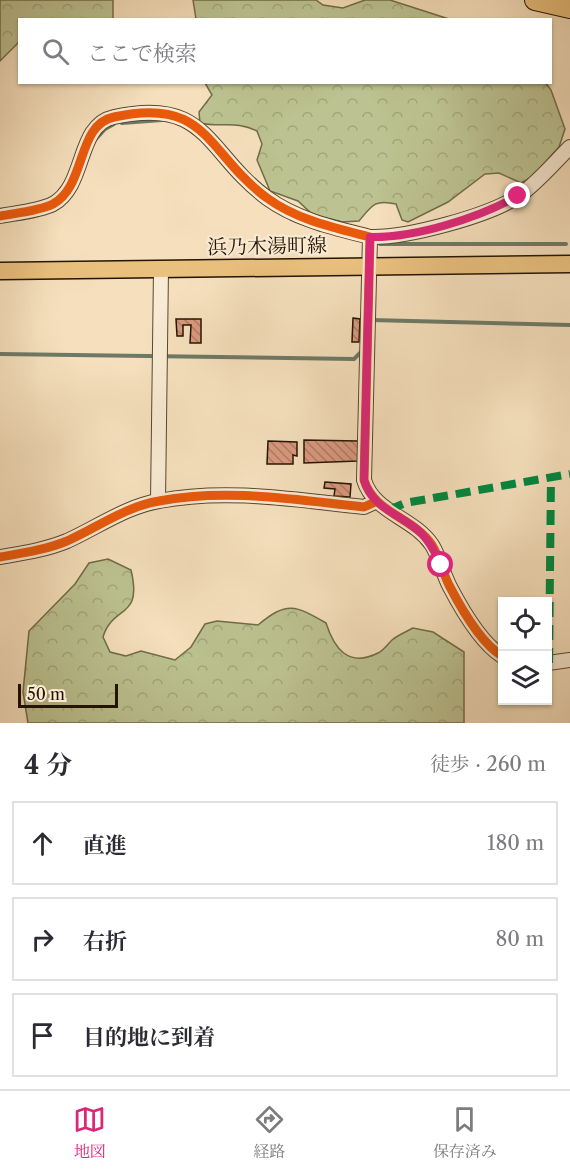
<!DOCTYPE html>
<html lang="ja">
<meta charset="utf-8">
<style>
:root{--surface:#fff;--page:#f7f7f7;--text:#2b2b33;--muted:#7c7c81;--line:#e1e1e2;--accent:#db2777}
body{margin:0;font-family:"Libre Caslon Text","Noto Serif JP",serif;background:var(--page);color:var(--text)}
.controls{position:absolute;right:18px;bottom:18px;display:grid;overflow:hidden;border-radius:0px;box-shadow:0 2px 4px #0004}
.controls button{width:54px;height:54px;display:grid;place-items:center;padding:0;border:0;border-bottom:2px solid var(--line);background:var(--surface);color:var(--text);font:30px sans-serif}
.scale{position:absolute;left:18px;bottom:15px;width:100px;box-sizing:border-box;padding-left:6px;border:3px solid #241400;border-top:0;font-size:16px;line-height:21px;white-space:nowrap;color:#241400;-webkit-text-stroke:4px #f8ead3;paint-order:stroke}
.stop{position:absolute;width:18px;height:18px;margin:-14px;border:4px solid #db2777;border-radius:50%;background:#fff}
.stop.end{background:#db2777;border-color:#fff;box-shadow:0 2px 6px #0008}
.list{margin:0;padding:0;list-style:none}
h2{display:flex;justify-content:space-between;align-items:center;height:78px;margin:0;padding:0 24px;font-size:26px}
h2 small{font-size:20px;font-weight:400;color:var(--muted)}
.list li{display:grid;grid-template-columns:39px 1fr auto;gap:18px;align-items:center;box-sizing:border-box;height:84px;margin:0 12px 12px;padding:0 12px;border:2px solid var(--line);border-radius:0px}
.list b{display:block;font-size:22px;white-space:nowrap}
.list em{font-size:20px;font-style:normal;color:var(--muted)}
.icon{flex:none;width:33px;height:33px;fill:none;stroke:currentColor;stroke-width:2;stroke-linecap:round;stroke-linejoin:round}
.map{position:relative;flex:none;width:570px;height:723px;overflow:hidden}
.search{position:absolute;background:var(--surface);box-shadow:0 2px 4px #0004;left:18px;right:18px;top:18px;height:66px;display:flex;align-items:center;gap:15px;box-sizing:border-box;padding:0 21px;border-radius:0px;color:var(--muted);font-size:22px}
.sheet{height:366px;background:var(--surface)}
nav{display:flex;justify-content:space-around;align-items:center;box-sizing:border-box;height:84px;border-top:2px solid var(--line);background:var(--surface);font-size:16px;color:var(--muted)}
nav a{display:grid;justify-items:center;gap:3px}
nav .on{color:var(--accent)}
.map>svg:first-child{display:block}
</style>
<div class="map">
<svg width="570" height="723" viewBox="0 0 570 723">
<defs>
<pattern id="forest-crowns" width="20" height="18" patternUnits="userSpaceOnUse" patternTransform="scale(1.5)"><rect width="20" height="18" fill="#bcc291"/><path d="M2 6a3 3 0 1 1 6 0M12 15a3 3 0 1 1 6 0" fill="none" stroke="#a1a67b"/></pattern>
<pattern id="building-back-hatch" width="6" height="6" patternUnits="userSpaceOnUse" patternTransform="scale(1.5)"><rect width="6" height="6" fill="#da9980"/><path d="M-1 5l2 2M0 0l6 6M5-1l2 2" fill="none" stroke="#b17c66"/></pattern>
</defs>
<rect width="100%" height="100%" fill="#f5dfbc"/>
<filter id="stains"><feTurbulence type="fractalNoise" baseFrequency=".00333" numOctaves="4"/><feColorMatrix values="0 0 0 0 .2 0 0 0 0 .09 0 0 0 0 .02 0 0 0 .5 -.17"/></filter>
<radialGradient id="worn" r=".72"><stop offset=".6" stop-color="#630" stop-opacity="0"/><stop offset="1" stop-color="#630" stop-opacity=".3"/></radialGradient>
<!-- forest -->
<g fill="url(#forest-crowns)" stroke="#706b48" stroke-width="1.5">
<path d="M0,0H113V19L20,20L19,42L0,61Z"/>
<path d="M193,0H316L323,5L343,8L365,0H390L449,19H196Z"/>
<path d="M545,82L551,90L565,129L559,147L532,177L521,183L499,173L485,174L448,202L408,222L402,220L396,204C375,199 372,205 359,221L342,222L313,215L298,201L270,191L257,160L262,144L257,131C236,120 221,128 200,123L199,112L212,95L205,83Z"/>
<path d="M108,559L131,570C143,620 113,604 103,637L110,652L126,656L141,651L175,660L191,647L205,624L217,621L258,625C287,601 295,605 326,623C334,648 348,668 378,653C383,651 388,644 392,640C398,635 406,632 413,628L433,632L464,652V723H28L23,692L29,631L75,584L89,563Z"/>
</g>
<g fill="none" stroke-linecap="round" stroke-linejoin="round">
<!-- stream -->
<g stroke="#6d7966" stroke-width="4">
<path d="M122,123L162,120"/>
<path d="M95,140L105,129L114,124"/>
<path d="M291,219L320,230"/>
<path d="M380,244H566"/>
<path d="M371,320L570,325"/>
<path d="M0,354L354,359L361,352"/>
</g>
</g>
<!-- building -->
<g fill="url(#building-back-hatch)" stroke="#241400" stroke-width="1.5">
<path d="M353,318L360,319L359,342H352Z"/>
<path d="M176,319H201V343H190L191,325H183V336H177Z"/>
<path d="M304,440L358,441V461L304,463Z"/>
<path d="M268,441L297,442V456L293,455V464H267Z"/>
<path d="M325,482L351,484L350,497L334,496L335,489L324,488Z"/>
</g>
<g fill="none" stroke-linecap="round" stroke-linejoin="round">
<defs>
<g id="minor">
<path d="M0,216C16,213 39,211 53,204C87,185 76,125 114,117C208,96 206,153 267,198C297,220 335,228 370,237L364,480C374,513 413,517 432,545C440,558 443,574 450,587C462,610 481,643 502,656"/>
<path d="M370,237C406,238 490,216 520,195C538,182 554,163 570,147"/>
<path d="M158,501L161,269"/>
<path d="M0,557C23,553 45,550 67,541C96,528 127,506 159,501C227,488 296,500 364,507L375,502"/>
<path d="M548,663L570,660"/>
</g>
<path id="major" d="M0,271L570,264"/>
<path id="highway" d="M535,0L570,8"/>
</defs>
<!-- minor casing -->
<use href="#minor" stroke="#58472f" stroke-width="16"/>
<!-- major casing -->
<use href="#major" stroke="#241400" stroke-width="19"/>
<!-- highway casing -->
<use href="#highway" stroke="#241400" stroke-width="22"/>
<!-- minor -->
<use href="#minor" stroke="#f8ead3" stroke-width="14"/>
<!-- major -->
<use href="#major" stroke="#eac07e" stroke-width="16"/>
<!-- highway -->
<use href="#highway" stroke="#eac07e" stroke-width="20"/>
<!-- quiet -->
<g stroke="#00873e" stroke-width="8" stroke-dasharray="15 8" stroke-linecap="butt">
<path d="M389,510L405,503L570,474"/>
<path d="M549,663L551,478"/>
</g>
<defs>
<g id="cycleway">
<path d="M0,216C16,213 39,211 53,204C87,185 76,125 114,117C208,96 206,153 267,198C297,220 335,228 370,237L364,480C374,513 413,517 432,545C440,558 443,574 450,587C462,610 481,643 502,656"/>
<path d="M0,557C23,553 45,550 67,541C96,528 127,506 159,501C227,488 296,500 364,507L375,502"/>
</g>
</defs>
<!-- cycleway casing -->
<use href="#cycleway" stroke="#f8ead3" stroke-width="13"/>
<!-- cycleway -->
<use href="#cycleway" stroke="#e8590c" stroke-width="9"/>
</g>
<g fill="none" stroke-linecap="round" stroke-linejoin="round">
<!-- route -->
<path stroke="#db2777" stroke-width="8" d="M441,565C435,553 431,543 421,533C400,513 373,510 364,480L370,237C416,238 477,218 518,196"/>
</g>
<g text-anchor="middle" stroke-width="4.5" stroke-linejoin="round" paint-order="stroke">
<!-- street labels -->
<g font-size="20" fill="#241400" stroke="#f8ead3">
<text transform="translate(267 246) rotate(-1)" y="7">浜乃木湯町線</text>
</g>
</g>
<rect width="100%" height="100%" filter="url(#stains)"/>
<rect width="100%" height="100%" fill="url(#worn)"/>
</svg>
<div class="controls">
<button><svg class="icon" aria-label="locate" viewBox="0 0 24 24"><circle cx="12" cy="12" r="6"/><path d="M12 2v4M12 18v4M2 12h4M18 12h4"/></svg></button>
<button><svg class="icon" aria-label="layers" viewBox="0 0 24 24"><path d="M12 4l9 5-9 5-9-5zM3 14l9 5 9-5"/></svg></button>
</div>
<div class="scale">50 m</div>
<div class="stop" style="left:441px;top:565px"></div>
<div class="stop end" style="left:518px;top:196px"></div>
<div class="search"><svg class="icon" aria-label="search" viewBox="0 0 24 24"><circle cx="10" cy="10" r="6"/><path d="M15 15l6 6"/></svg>ここで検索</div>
</div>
<section class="sheet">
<h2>4 分<small>徒歩 · 260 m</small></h2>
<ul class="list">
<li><svg class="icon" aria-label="ahead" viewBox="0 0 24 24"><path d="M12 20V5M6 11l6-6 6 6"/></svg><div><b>直進</b></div><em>180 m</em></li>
<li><svg class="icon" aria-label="right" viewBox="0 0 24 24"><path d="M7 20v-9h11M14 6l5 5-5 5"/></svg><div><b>右折</b></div><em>80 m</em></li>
<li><svg class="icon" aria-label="arrive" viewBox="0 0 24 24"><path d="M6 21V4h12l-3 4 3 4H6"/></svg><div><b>目的地に到着</b></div></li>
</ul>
</section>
<nav>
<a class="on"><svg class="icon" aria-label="map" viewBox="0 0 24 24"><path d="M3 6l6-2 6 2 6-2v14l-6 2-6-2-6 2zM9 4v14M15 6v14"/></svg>地図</a>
<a><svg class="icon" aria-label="directions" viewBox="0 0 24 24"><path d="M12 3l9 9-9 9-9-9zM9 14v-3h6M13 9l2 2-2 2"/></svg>経路</a>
<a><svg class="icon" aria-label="saved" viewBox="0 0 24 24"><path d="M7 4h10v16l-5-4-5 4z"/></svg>保存済み</a>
</nav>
